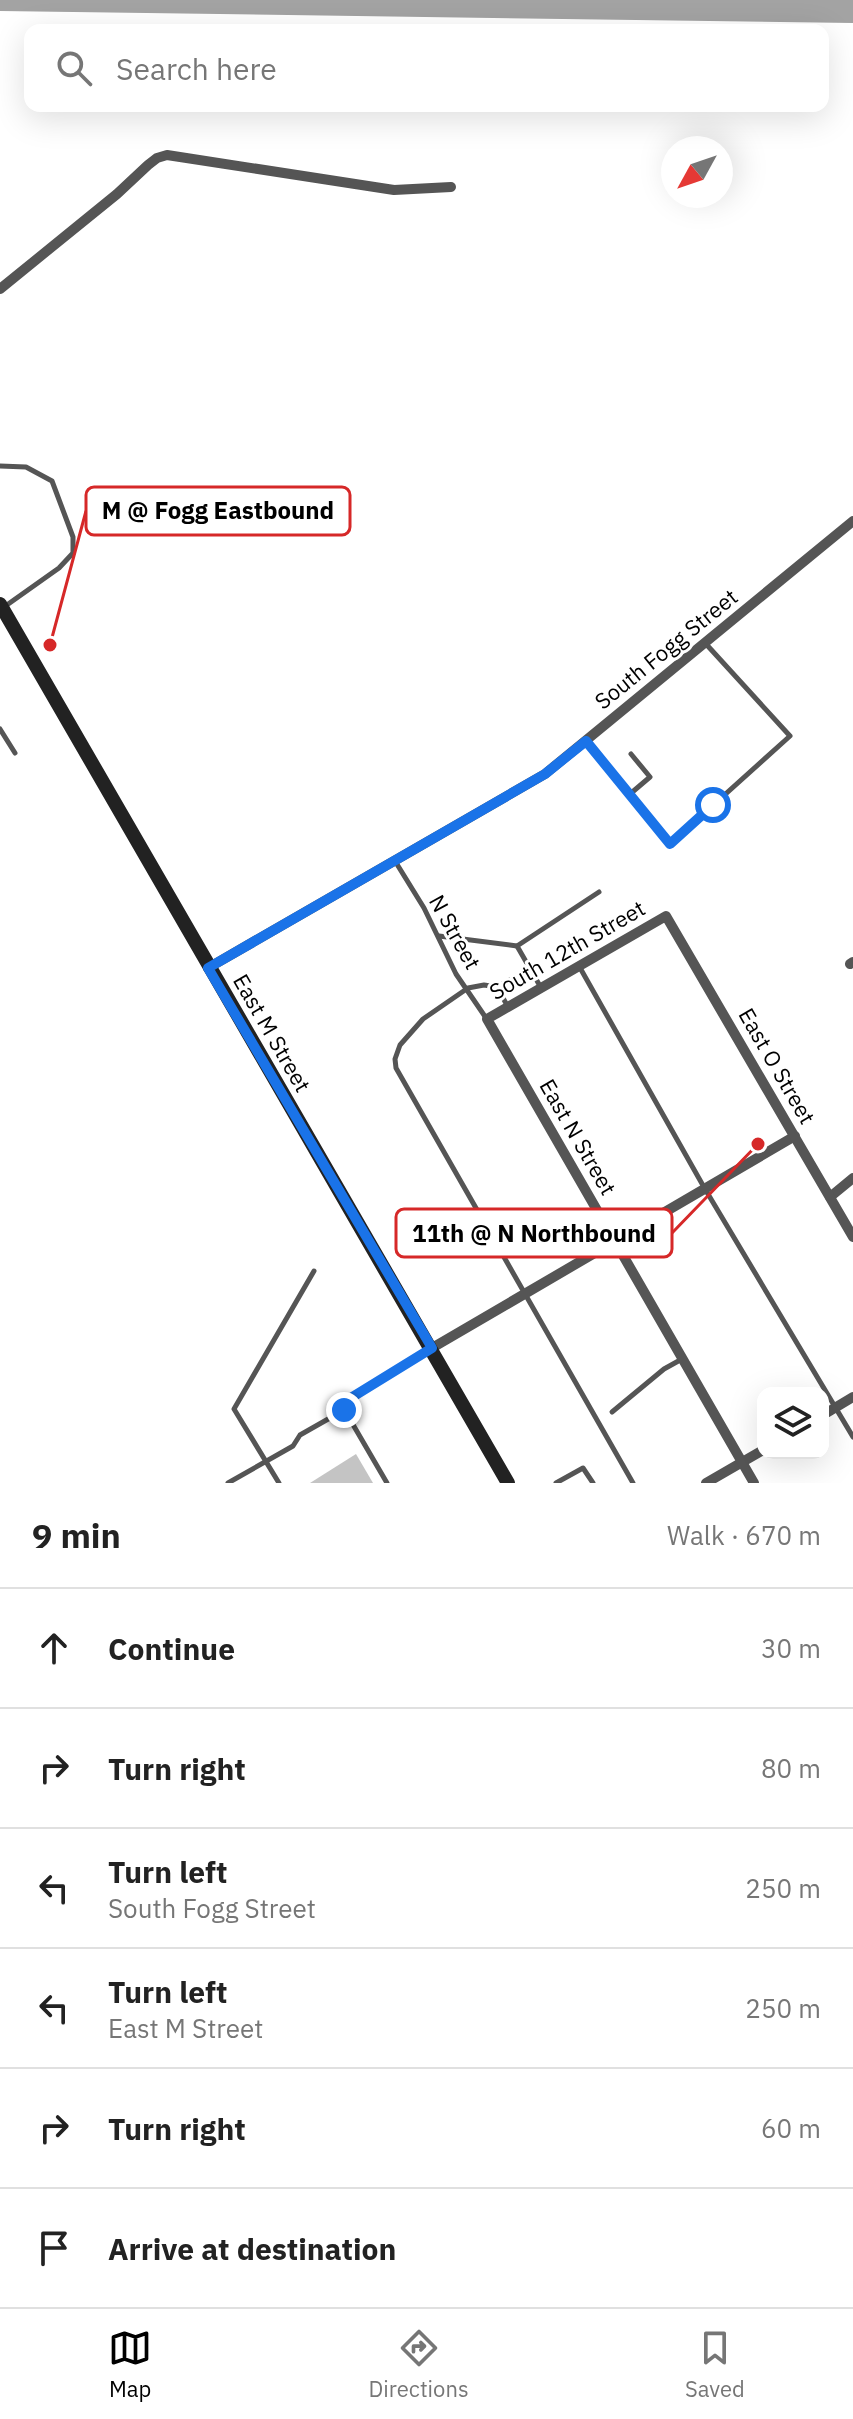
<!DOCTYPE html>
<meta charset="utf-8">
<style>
:root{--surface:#fff;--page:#f2f2f2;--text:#222;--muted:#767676;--line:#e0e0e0;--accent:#000}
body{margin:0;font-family:"IBM Plex Sans",sans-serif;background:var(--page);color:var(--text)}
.controls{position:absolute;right:24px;bottom:24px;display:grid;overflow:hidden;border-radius:16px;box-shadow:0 8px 32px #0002}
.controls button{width:72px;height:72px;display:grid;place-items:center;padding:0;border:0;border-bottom:2px solid var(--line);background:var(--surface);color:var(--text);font:40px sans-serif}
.compass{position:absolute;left:661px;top:136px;width:72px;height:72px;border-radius:50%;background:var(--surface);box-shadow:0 8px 32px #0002;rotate:230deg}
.stop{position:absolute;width:24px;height:24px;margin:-18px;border:6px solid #1a73e8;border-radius:50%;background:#fff}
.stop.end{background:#1a73e8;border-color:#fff;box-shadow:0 2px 8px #0008}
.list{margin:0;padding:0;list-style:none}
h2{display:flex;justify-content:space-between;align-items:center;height:104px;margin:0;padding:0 32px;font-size:34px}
h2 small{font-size:26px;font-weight:400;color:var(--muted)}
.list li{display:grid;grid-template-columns:52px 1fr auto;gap:24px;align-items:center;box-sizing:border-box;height:120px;padding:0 32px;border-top:2px solid var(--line)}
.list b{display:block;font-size:30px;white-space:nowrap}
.list p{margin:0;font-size:26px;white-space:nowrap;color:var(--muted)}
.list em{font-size:26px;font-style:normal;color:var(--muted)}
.icon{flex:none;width:44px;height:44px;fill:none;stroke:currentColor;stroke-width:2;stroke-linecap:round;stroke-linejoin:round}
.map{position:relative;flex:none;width:853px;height:1483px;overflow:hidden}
.search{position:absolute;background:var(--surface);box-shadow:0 8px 32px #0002;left:24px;right:24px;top:24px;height:88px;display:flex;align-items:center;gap:20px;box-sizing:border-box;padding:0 28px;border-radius:16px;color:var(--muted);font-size:30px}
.sheet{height:824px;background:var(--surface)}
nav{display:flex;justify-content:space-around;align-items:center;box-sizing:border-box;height:112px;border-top:2px solid var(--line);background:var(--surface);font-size:22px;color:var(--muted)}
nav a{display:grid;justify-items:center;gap:4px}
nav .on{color:var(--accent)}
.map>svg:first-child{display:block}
</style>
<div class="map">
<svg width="853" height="1483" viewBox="0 0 853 1483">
<rect width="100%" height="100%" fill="#fff"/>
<!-- water -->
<path fill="#a3a3a3" d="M0,0H853V23L0,11Z"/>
<!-- building -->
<path fill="#c4c4c4" d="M356,1454L373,1483H310Z"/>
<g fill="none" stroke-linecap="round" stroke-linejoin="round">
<!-- lane -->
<g stroke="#555" stroke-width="5">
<path d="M0,466L26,467L52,481L73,537V553L59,568L4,607"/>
<path d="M0,729L15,753"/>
<path d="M587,741L670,844L790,736L706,644"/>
<path d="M630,794L650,777L631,754"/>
<path d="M395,861L424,908L456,974L486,1018"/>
<path d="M439,936L517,946L599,892"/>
<path d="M517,946L540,986"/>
<path d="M579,966L705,1189L853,1437"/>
<path d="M530,969L497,987L484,985L468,988L423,1019L400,1045L395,1059L396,1068L633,1483"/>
<path d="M497,987L508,1007"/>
<path d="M612,1412L664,1369L682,1359"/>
<path d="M228,1483L293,1446L300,1435L344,1410"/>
<path d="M279,1483L234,1409L314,1271"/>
<path d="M387,1483L341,1404L428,1352"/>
<path d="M556,1483L583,1468L593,1483"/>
</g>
<!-- street -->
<g stroke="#555" stroke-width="10">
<path d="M0,289L117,194L148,165L157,158L167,155L394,190L451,187"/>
<path d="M850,964L853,962"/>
<path d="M208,968L545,774L853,521"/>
<path d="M830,1197L853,1178"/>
<path d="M432,1348L795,1136"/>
<path d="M823,1415L853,1397"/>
<path d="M706,1483L763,1450"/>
<path d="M754,1483L487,1019L666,916L853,1237"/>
</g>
<!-- secondary -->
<path stroke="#222" stroke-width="14" d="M0,604L508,1483"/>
</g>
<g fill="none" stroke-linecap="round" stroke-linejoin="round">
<!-- route -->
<path stroke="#1a73e8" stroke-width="10" d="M344,1410L341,1404L432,1348L208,968L545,774L586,741L670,844L713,805"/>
</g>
<g text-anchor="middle" stroke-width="6" stroke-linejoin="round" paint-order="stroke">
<!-- street labels -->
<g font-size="22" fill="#000" stroke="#fff">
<text transform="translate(666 649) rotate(-39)" y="8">South Fogg Street</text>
<text transform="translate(455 932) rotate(61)" y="8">N Street</text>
<text transform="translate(567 950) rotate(-30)" y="8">South 12th Street</text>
<text transform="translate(272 1033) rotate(60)" y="8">East M Street</text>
<text transform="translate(777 1066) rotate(60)" y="8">East O Street</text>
<text transform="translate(578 1137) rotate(60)" y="8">East N Street</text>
</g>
</g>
<!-- callouts -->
<path fill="none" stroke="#d62828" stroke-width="3" d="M50 645L86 511M758 1144L672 1233"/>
<g fill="#d62828" stroke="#fff" stroke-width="3">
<circle cx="50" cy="645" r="8"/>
<circle cx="758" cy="1144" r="8"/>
</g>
<g fill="#fff" stroke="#d62828" stroke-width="3">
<rect x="86" y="487" width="264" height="48" rx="8"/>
<rect x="396" y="1209" width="276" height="48" rx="8"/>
</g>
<g font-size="24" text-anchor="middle" font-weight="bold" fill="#000">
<text x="218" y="519">M @ Fogg Eastbound</text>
<text x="534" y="1242">11th @ N Northbound</text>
</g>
</svg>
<div class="controls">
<button><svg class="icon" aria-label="layers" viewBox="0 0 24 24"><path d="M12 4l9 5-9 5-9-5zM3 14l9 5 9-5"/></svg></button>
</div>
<svg class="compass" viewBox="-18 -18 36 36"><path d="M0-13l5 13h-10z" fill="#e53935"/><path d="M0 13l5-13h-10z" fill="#767676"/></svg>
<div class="stop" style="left:713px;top:805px"></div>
<div class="stop end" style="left:344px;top:1410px"></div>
<div class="search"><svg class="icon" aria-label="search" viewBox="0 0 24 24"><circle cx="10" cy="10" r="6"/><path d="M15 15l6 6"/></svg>Search here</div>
</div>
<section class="sheet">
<h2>9 min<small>Walk · 670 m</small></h2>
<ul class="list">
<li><svg class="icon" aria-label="ahead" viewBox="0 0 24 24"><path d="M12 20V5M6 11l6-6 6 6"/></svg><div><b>Continue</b></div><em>30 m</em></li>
<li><svg class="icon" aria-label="right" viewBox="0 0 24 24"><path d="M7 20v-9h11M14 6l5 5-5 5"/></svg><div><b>Turn right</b></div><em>80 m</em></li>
<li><svg class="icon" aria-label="left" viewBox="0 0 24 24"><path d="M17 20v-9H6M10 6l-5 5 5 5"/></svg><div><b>Turn left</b><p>South Fogg Street</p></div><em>250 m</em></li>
<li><svg class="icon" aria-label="left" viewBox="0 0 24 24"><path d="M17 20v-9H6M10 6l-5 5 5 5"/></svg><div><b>Turn left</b><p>East M Street</p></div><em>250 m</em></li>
<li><svg class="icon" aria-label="right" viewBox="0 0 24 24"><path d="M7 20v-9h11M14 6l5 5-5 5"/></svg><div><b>Turn right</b></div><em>60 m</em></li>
<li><svg class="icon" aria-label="arrive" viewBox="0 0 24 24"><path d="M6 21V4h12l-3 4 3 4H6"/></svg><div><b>Arrive at destination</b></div></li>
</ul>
</section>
<nav>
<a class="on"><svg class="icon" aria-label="map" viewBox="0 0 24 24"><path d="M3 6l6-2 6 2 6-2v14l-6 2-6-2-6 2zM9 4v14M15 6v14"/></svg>Map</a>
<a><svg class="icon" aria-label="directions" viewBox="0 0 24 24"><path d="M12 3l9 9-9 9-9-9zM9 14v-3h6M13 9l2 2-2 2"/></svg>Directions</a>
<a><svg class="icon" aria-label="saved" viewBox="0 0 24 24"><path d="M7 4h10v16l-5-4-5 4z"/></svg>Saved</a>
</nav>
